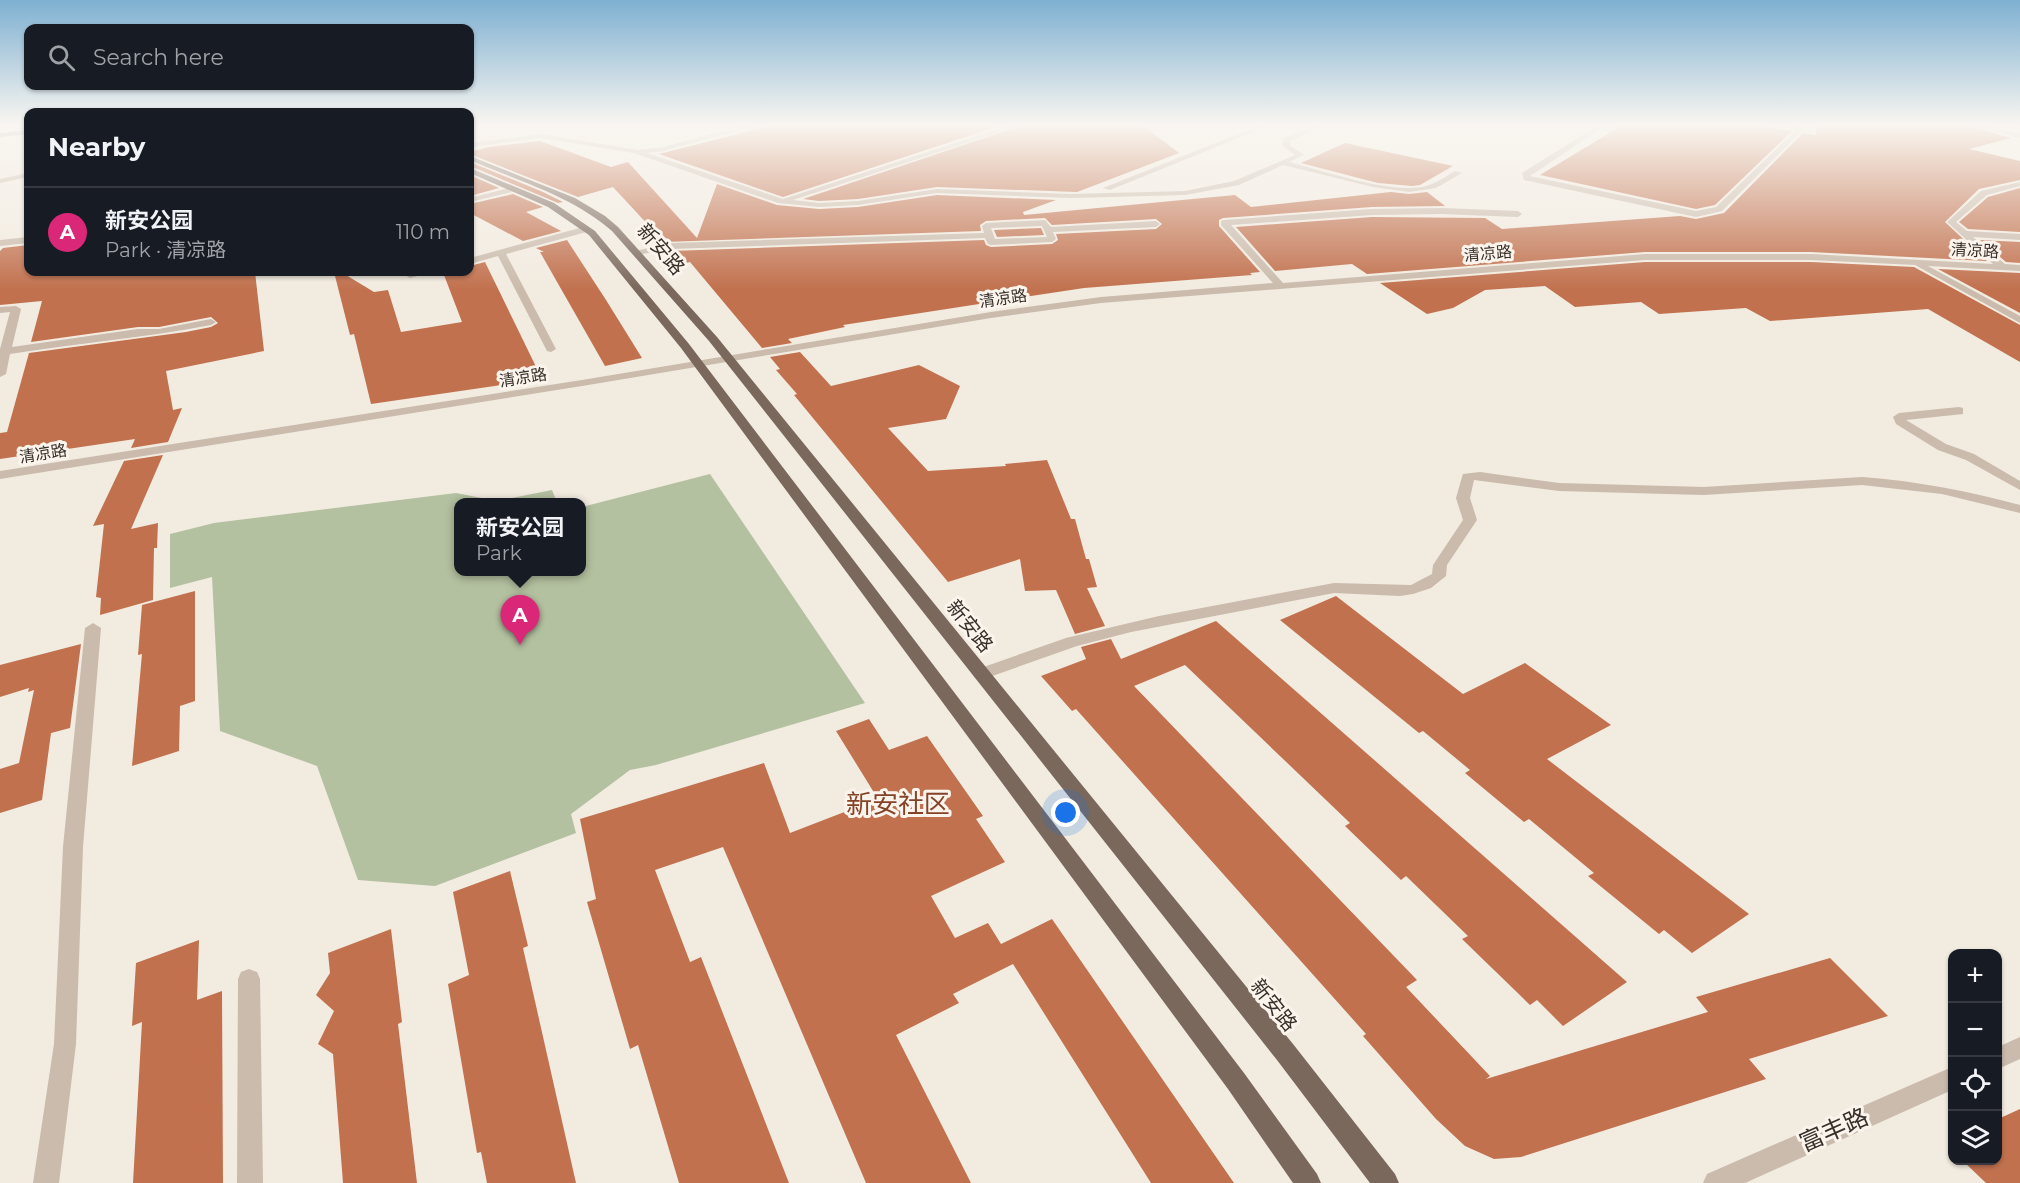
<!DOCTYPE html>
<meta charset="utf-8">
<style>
:root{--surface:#171b24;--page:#20242c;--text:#f1f3f6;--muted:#9ea1a6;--line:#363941;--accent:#db2777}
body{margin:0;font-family:Montserrat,"Noto Sans SC",sans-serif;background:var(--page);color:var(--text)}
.controls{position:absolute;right:18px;bottom:18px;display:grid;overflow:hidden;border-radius:12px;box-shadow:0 2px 4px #0004}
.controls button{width:54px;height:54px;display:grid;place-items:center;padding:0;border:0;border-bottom:2px solid var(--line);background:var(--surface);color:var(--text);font:30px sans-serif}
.you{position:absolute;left:1066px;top:813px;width:21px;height:21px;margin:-15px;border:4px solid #fff;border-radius:50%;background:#1a73e8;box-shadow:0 0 0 9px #1a73e833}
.badge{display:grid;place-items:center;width:39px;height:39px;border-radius:50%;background:var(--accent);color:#fff;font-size:20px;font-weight:700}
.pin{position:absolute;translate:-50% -50px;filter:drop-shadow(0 2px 3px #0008)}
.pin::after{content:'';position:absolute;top:32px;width:21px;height:18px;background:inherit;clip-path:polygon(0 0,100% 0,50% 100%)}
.popup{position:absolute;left:454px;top:498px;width:132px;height:78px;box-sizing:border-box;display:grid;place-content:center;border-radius:12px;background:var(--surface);filter:drop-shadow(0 2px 4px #0005);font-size:20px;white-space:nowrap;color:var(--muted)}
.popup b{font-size:22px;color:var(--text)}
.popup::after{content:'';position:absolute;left:50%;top:100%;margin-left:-12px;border:12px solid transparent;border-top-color:var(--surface)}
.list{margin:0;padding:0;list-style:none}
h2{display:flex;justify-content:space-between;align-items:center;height:78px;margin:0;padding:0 24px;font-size:26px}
h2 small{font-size:20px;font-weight:400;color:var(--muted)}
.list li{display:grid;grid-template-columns:39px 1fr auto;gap:18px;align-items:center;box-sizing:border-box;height:90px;padding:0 24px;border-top:2px solid var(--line)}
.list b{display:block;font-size:22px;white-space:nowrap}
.list p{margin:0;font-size:20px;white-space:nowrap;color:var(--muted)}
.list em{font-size:20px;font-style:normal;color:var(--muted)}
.icon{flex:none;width:33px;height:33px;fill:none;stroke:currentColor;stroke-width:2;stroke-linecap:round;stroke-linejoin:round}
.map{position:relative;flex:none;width:2020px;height:1183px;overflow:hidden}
.search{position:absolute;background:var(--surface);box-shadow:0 2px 4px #0004;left:24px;top:24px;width:450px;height:66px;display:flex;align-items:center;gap:15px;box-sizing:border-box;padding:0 21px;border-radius:12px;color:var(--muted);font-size:22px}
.panel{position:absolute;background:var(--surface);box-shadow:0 2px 4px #0004;left:24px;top:108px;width:450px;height:168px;border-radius:12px}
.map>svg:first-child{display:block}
</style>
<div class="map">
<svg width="2020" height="1183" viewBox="0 0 2020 1183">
<rect width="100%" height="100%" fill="#f2ebe0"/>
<!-- green -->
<path fill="#b4c1a0" d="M710,474L865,703L656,765L630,770L571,814L576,833L435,886L358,880L317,766L220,731L212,577L170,588V534L214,523L456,493L497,501L552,490L557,502H458V572H582V507Z"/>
<!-- building -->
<g fill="#c1714e">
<path d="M778,124H1005L783,197L659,154Z"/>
<path d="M1026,124H1141L1179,153L1077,192L937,187L858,199L819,201L803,199Z"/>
<path d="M1624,124H1752L1792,131L1715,205L1696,209L1540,175Z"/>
<path d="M1817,124H1962L2011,138L1969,149L2020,161V180L1979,189L1945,222L1987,261L1811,252H1645L1367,274L1352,264L1275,271L1236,227L1372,217L1485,218L1502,229L1680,216L1696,219L1724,213L1803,133L1816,135Z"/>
<path d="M540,141L611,167L628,162L697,238L717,184L777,205L819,209L858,207L937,195L1056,200L1023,212L1024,215L1235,195L1251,207L1391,192L1409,194L1427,192L1445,206L1372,207L1223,218L1219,220V226L1260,272L1250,273L1252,275L1084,288L1031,296L843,325L845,327L788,339L792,343L762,348L690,262L682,264L671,251L984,240L986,245L991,247L1052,244L1058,240L1056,234L1156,229L1162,224L1156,219L1052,225L1045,218L986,221L980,225L981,231L664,242L613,187L578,197L470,154V152L489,147Z"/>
<path d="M1345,143L1453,166L1420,185L1412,186L1378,183L1301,163Z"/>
<path d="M470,162L543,192L563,202L558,203L470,166Z"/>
<path d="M470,175L499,188L470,196Z"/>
<path d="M2020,188V232L1968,229L1959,222L1988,197Z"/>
<path d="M513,194L543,207L526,212L561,231L523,241L470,213V204Z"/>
<path d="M1041,228L1044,235L997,237L994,230Z"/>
<path d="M567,240L606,300L642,358L605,366L540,252H544L536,248Z"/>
<path d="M1980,240L2020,242V263L2006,262Z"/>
<path d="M28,245V272H255L264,351L166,371L173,410L182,408L168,442L131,448L135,439L0,459V433L7,432L29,353L186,332L211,327L218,323L211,317L159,327H138L31,342L42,301L0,305V251L3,248Z"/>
<path d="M485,262L542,379L371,404L354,334L350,335L334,272H341L374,292L388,290L401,332L462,322L444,275L470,272V266Z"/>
<path d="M1645,262H1811L1914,267L2020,325V362L1928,309L1770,321L1746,308L1659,314L1641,302L1575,307L1545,286L1485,290L1453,308L1427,314L1380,283Z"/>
<path d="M1938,269L2020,273V313Z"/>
<path d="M800,352L831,386L919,365L960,386L946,419L888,428L928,471L1006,466L1005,464L1047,460L1071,519H1075L1086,559H1089L1097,587L1087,588L1105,626L1075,634L1056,590L1025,591L1020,559L948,582L794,395L797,394L776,370L780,369L770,357Z"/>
<path d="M163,455L131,529L158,523L157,548H154L153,600L100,615L101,598L96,597L104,524L93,526L124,461Z"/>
<path d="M195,591V701L180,706L179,751L132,766L142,654L138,655L142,605Z"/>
<path d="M1336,596L1463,694L1525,663L1611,725L1547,759L1749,914L1692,953L1664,930L1659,934L1588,876L1594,873L1529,819L1524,822L1465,773L1470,770L1423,731L1419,733L1280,620Z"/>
<path d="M1216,621L1627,982L1563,1026L1537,1000L1530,1005L1462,939L1468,936L1406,876L1401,880L1345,826L1350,823L1185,665L1134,686L1417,980L1406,987L1490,1076L1486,1079L1708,1012L1696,997L1830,958L1888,1016L1749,1059L1766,1079L1521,1157L1494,1159L1465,1146L1436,1119L1363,1036L1366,1034L1076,709L1072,711L1041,676L1086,659L1081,647L1111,639L1121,659Z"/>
<path d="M81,644L70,728L51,733L42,800L0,813V769L19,763L34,690L28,692L29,688L0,697V665Z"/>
<path d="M869,719L889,750L927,736L983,816L976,819L1005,862L931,896L955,938L988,923L1001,944L1052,919L1234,1183H1151L1013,964L953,994L959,1003L896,1035L971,1183H866L723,847L655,870L690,962L701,957L789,1183H679L638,1045L630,1049L587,902L596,899L580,819L764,763L790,833L878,799L836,731Z"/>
<path d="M510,871L528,946L523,948L576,1183H487L481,1152L477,1153L448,984L469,975L453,892Z"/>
<path d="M391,929L402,1022L398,1024L417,1183H343L333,1054L318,1044L334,1011L316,995L330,973L328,953Z"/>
<path d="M199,940L197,1000L222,991L223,1183H133L142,1022L132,1026L136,963Z"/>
<path d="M2020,1109V1183H1986L1963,1161H1998V1119Z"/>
</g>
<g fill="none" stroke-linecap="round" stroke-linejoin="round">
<!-- minor -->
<g fill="#cabbac" fill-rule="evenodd">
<path d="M750,124H762L663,151L647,153L783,199L1013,124H1024L793,200L819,203L858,201L937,189L1071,194L1185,191L1234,181L1295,155L1282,146L1283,138L1318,124H1327L1290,141V145L1304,155L1289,162C1325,171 1392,195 1426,186C1437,183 1446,176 1455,171L1462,173L1436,188L1409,192L1373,187L1283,165L1239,185L1185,195L1071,198L937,193L858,205L819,207L778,203L634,153L541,138L470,147V143L541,134L638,150L663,147Z"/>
<path d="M1263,124H1273L1110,190L1103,188Z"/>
<path d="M1600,124H1608L1530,176L1696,211L1716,207L1796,130L1781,124H1792L1804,129L1722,211L1696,217L1524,180L1522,173Z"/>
<path d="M1964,124H1977L2020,134V138Z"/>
<path d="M28,173V177L0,183V179Z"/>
<path d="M2020,182V186L1987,195L1956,222L1967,231L2020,234V240L1973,237L2005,264L2020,265V271L1928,266L2020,316V323L1915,265L1811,260H1645L1101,303L991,318L582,386L0,479V471L582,380L991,312L1101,297L1273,283L1221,225V221L1224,220L1372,209L1441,208L1518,211L1522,214L1518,217L1441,214L1372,215L1231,225L1283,283L1645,254H1811L1993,264L1947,222L1981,191Z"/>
<path d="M513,187L517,189L516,191L470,202V198Z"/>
<path d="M1045,220L1051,227L1156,221L1160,224L1156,227L1053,232L1056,239L1052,242L991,245L988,244L985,238L671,249L636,255L631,252L671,243L984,233L982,226L986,223ZM1042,226L1047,237L995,239L991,228Z"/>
<path d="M587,226L591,229L590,231L506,254L556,349L551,352L547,351L498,256L470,264V258Z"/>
<path d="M28,237V243L0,246V240Z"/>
<path d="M400,272H433L410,278Z"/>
<path d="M16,306L21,309L12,347L138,329H159L211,319L216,322L211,325C144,338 77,343 10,354L6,374L0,377V349L10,312L0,313V307Z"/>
<path d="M1959,407L1963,408V414L1906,420L1946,444L1974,454L2020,481V490L1966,460L1938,450L1896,424L1893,417L1899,413Z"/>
<path d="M1480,472L1559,483L1704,487L1862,477C1916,481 1968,491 2020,505V513L1942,494L1862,485L1704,495L1559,491L1474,480L1470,498L1477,520L1447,565L1446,576L1431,588L1413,594L1400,596L1334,593L1131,632L1077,646L981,680L975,678L973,674L975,670L1066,638L1159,616L1334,583L1411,585L1432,574L1433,565L1463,520L1456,498L1462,477L1463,474Z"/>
<path d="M93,623L101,628L83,847L76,1044L59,1183H33L54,1044L63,847L85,628Z"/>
<path d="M249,969L257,972L260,979L263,1183H237L238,979L241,972Z"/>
<path d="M2020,1037V1059L1998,1069V1047Z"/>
<path d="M1952,1067V1090L1745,1183H1703L1707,1174Z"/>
</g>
<!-- major -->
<g fill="#7a685c" fill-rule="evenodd">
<path d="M28,130V134L0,137V133Z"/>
<path d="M470,156L575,198L605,216L618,227L717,337L1293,1044L1395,1174L1399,1183H1370L1277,1060L709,341L612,231C572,196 518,181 470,160Z"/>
<path d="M470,168L554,203L595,231L689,344L1244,1073L1317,1174L1321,1183H1293L1228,1089L681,348L589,235L548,207L470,173Z"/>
</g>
</g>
<!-- sky -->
<linearGradient id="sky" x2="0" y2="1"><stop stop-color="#7eb0d1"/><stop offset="0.43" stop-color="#f9f6f1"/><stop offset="1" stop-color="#f9f6f1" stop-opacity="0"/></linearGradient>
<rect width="2020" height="290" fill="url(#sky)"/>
<g text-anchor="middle" stroke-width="6" stroke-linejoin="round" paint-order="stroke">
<!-- far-street labels -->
<g font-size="16" fill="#38302a" stroke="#faf4ec">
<text transform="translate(1975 250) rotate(3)" y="6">清凉路</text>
<text transform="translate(1488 253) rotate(-5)" y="6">清凉路</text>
<text transform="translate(1003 298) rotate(-8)" y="6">清凉路</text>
<text transform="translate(523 377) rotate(-9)" y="6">清凉路</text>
<text transform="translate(43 453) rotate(-9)" y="6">清凉路</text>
</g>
<!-- street labels -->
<g font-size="20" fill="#38302a" stroke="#faf4ec">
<text transform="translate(661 249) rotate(49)" y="7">新安路</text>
<text transform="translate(970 626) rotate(51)" y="7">新安路</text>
<text transform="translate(1274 1005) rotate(51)" y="7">新安路</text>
</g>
<!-- near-street labels -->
<g font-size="24" fill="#38302a" stroke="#faf4ec">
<text transform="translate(1834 1130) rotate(-24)" y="8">富丰路</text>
</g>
<!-- near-neighbourhood labels -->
<g font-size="26" fill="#854226" stroke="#faf4ec">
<text x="898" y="813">新安社区</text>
</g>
</g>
</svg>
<div class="controls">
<button>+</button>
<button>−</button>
<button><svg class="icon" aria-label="locate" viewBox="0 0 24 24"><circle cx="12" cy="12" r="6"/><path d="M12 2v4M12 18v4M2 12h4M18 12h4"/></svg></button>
<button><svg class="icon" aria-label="layers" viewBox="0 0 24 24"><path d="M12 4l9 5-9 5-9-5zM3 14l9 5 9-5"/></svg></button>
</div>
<div class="you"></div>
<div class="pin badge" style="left:520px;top:645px">A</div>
<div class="popup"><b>新安公园</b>Park</div>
<div class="search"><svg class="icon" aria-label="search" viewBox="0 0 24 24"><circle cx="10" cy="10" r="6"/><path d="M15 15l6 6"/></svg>Search here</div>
<section class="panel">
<h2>Nearby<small></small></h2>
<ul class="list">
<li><span class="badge">A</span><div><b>新安公园</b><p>Park · 清凉路</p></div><em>110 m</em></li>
</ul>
</section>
</div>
